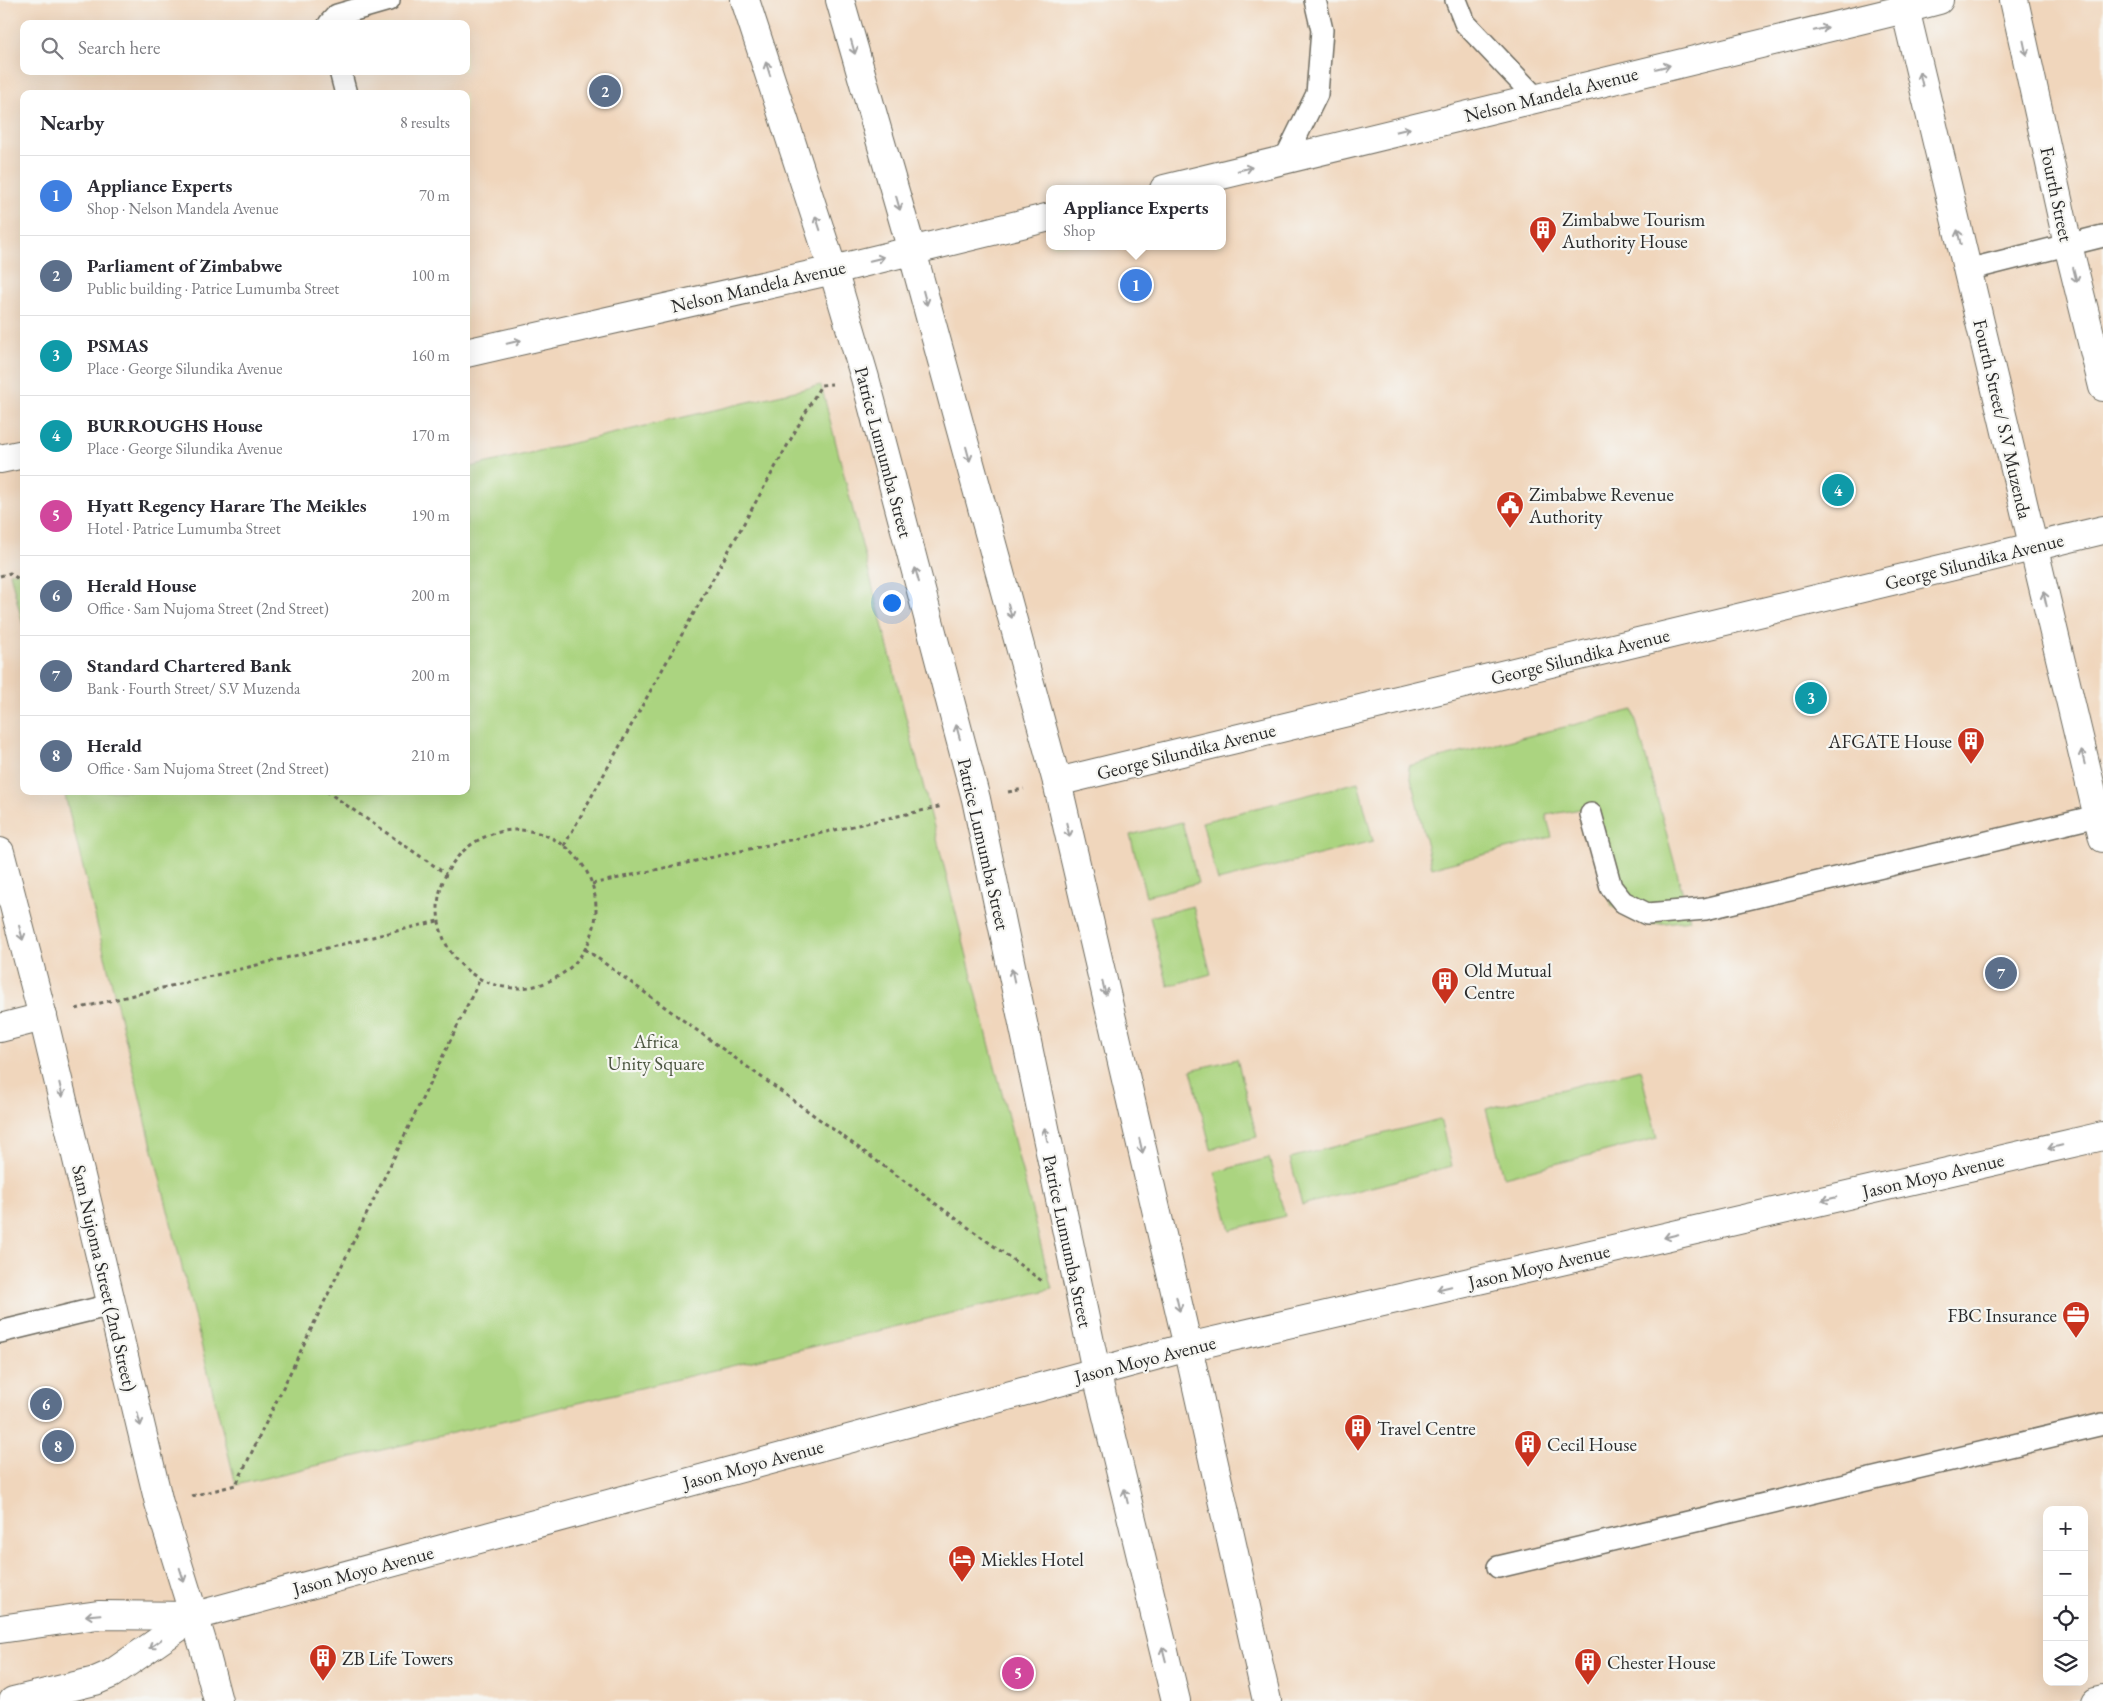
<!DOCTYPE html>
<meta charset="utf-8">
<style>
:root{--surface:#fff;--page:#f2f2f3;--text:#2b2b33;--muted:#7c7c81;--line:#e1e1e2;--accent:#7c3aed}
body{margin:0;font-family:"EB Garamond",serif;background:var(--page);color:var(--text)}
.controls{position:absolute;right:15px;bottom:15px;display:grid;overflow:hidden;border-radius:10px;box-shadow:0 5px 20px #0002}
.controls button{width:45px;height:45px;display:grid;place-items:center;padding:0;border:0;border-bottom:1px solid var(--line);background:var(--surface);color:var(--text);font:25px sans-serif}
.you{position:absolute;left:891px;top:602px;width:18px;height:18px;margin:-12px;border:4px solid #fff;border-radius:50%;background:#1a73e8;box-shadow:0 0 0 8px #1a73e833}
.badge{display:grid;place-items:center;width:32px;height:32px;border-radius:50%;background:var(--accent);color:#fff;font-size:16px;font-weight:700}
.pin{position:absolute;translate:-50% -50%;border:2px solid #fff;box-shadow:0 1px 5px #0006}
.popup{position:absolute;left:1046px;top:185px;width:180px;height:65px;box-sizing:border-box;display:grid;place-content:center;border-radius:10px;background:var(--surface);filter:drop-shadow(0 1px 4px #0005);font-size:16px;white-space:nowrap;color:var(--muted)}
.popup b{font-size:19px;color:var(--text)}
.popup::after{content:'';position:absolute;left:50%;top:100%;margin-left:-10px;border:10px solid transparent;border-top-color:var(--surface)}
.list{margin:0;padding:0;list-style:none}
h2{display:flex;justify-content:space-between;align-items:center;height:65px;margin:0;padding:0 20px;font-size:21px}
h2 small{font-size:16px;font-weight:400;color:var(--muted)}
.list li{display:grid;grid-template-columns:32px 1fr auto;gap:15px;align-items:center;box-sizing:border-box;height:80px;padding:0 20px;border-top:1px solid var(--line)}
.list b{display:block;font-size:19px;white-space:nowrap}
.list p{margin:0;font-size:16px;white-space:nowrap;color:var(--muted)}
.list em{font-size:16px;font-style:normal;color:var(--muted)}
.icon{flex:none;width:28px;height:28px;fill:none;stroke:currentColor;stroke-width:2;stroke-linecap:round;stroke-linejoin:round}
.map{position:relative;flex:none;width:2103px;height:1701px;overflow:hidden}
.search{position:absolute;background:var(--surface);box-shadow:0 5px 20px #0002;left:20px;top:20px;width:450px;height:55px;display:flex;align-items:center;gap:12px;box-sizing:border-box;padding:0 18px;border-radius:10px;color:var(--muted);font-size:19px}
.panel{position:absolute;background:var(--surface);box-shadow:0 5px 20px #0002;left:20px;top:90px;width:450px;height:705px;border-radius:10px}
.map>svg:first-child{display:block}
</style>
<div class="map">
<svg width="2103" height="1701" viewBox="0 0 2103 1701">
<rect width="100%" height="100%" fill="#f6f6f2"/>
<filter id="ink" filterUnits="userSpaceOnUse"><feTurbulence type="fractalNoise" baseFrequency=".02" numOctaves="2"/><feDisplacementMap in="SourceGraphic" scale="10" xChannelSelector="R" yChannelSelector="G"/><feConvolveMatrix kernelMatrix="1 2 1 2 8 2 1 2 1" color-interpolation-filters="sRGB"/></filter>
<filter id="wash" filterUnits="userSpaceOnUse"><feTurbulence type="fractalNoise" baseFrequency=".0096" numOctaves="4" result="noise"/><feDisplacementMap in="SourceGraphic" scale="20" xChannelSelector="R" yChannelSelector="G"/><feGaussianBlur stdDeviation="1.12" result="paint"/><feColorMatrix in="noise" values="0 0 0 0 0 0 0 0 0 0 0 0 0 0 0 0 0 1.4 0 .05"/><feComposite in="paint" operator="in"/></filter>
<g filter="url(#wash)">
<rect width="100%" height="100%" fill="#e7e0bd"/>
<!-- built -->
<path fill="#f0d6bc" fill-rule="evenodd" d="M0,0H2103V1701H0ZM24,24H466V71H24ZM24,94H466V791H24ZM1050,189H1222V246H1050ZM2047,1510H2084V1682H2047Z"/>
<!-- green -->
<g fill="#abd480" stroke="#6b8056">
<path d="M821,385L1052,1289L236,1485L64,791H466V468Z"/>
<path d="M24,570V629L10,573Z"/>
<path d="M1633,710L1690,920L1650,925L1612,906L1581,809L1546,815L1552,837L1432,868L1408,766Z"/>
<path d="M1358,782L1373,841L1218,881L1202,822Z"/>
<path d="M1182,822L1198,883L1146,896L1130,835Z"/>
<path d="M1193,906L1211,974L1168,986L1150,917Z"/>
<path d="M1237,1059L1257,1137L1211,1149L1191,1070Z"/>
<path d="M1640,1069L1657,1138L1504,1177L1486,1109Z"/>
<path d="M1440,1119L1452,1166L1302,1205L1290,1158Z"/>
<path d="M1269,1158L1285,1216L1230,1230L1215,1172Z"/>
</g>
</g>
<g filter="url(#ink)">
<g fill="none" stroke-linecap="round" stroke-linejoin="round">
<defs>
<g id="service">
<path d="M1456,0L1465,23L1536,98"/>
<path d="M329,24L337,15L389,0"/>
<path d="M340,71L346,94"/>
<path d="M1285,159L1317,94L1322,30L1315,0"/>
<path d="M1967,270L2103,236"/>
<path d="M1591,814L1611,887L1623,902L1647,914L1705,909L2097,816"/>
<path d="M0,1332L111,1305"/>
<path d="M1498,1567L2103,1424"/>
</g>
<g id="minor">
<path d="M745,0L833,270L865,378L976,799L1096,1371L1176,1701"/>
<path d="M840,0L912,251L1057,782L1188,1347L1267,1701"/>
<path d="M1057,782L2103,530"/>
<path d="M0,1028L43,1017"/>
<path d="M2094,1701L2103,1699"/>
</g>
<g id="tertiary">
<path d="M1164,189L1905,9"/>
<path d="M466,353L833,270L1050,217"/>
<path d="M0,459L24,454"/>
<path d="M0,852L43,1017L159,1503L204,1648L218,1701"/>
<path d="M0,1629L98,1615L195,1616L1188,1347L2103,1136"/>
<path d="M13,1701L95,1681L111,1674L195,1616"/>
</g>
<g id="secondary">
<path d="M1903,0L2103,838"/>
<path d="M2014,0L2068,245L2103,387"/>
<path d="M1905,9L1939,0"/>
</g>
</defs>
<!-- service casing -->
<use href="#service" stroke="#6d6a5e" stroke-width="24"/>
<!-- minor casing -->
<use href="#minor" stroke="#6d6a5e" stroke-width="30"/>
<!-- tertiary casing -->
<use href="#tertiary" stroke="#6d6a5e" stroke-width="30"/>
<!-- secondary casing -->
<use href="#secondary" stroke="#6d6a5e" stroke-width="30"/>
<!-- path -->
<g stroke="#6d6a5e" stroke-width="3" stroke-dasharray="4 4" stroke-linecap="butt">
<path d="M0,576L10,573L24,583"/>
<path d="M326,791L446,874"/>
<path d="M1008,792L1024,789"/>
<circle cx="517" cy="909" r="79"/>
<path d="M564,846L821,385L832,384"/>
<path d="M592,884L943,806"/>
<path d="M585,949L1042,1281"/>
<path d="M76,1009L438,921"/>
<path d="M192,1496L236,1485L480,979"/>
</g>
<!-- service -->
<use href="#service" stroke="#fff" stroke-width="21"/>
<!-- minor -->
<use href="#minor" stroke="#fff" stroke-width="28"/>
<!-- tertiary -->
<use href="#tertiary" stroke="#fff" stroke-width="28"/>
<!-- secondary -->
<use href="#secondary" stroke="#fff" stroke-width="28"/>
</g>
<!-- one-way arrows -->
<defs><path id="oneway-shaft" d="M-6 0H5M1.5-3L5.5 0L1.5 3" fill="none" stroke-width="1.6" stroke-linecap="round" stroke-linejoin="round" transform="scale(1.25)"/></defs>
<g stroke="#a0a0a0">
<use href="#oneway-shaft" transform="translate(1821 29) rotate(-14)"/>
<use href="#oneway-shaft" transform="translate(853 47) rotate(74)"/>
<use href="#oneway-shaft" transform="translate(2025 48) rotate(78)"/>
<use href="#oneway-shaft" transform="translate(1663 67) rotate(-14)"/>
<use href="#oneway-shaft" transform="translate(768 69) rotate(-108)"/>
<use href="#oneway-shaft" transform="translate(1921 79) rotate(-103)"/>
<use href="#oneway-shaft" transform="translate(1403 130) rotate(-14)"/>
<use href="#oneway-shaft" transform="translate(1245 169) rotate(-14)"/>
<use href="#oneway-shaft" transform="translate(898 203) rotate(74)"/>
<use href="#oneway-shaft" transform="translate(818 223) rotate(-108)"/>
<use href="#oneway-shaft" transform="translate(1959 237) rotate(-103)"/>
<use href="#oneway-shaft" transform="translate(877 259) rotate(-14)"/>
<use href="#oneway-shaft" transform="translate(2075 275) rotate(76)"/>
<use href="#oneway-shaft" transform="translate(925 298) rotate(75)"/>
<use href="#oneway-shaft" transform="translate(514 342) rotate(-13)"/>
<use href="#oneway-shaft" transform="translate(968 454) rotate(75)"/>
<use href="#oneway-shaft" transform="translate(917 575) rotate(-105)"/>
<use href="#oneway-shaft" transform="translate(2045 599) rotate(-103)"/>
<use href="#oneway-shaft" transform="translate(1010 611) rotate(75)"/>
<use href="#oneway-shaft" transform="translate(958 732) rotate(-105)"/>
<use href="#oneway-shaft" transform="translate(2083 757) rotate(-103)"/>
<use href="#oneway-shaft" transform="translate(1068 830) rotate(77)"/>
<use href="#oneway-shaft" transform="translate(21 933) rotate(75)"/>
<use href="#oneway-shaft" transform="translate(1013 976) rotate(-102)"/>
<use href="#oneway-shaft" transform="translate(1104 988) rotate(77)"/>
<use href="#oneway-shaft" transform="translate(61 1090) rotate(77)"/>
<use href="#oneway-shaft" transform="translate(1046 1135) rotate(-102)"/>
<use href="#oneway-shaft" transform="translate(1141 1146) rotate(77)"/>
<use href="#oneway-shaft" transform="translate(2055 1147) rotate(167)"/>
<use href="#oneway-shaft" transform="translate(1829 1199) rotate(167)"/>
<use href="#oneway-shaft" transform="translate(1671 1236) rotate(167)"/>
<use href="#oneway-shaft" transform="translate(1444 1288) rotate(167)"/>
<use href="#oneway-shaft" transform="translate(1178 1304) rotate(77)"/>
<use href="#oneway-shaft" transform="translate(139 1419) rotate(76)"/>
<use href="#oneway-shaft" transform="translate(1126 1496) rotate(-104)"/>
<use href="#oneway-shaft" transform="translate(182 1575) rotate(72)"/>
<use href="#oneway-shaft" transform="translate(93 1615) rotate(175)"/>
<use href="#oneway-shaft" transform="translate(155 1644) rotate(145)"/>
<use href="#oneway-shaft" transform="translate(1164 1654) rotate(-104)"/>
</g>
</g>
<!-- icons -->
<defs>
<symbol id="building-pin" viewBox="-11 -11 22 30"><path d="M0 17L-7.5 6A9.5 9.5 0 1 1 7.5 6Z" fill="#c8321e" stroke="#f6f6f2"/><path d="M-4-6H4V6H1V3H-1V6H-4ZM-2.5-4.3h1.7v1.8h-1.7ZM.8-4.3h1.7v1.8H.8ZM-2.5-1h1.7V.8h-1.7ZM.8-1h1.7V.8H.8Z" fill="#fff"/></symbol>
<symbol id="civic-pin" viewBox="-11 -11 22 30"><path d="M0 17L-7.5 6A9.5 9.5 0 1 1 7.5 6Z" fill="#c8321e" stroke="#f6f6f2"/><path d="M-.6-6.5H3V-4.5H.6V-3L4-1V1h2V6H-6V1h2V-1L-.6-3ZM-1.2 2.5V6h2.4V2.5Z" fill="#fff"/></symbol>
<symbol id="office-pin" viewBox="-11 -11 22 30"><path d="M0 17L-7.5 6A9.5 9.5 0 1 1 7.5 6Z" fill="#c8321e" stroke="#f6f6f2"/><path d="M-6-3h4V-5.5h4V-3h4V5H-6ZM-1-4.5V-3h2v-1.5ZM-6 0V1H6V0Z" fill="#fff"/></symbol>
<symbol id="hotel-pin" viewBox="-11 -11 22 30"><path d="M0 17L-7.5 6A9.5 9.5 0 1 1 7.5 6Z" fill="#c8321e" stroke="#f6f6f2"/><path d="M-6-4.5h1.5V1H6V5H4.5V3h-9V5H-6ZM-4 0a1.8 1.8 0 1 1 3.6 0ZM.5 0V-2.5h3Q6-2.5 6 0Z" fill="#fff"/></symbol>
</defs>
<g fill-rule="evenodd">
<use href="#building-pin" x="1527" y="214" width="32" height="43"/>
<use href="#civic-pin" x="1494" y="489" width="32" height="43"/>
<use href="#building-pin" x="1955" y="725" width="32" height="43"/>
<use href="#building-pin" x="1429" y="965" width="32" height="43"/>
<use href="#office-pin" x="2060" y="1299" width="32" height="43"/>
<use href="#building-pin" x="1342" y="1412" width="32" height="43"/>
<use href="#building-pin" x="1512" y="1428" width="32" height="43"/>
<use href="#hotel-pin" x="946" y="1543" width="32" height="43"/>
<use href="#building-pin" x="307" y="1642" width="32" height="43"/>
<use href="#building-pin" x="1572" y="1646" width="32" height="43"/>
</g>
<g text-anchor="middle" stroke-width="4.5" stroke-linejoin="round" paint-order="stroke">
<!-- street labels -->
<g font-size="19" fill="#2b2b2b" stroke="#f6f6f2">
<text transform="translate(1551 94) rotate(-14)" y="7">Nelson Mandela Avenue</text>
<text transform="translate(2057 194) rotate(78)" y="7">Fourth Street</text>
<text transform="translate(758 286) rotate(-13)" y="7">Nelson Mandela Avenue</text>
<text transform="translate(2003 419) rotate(77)" y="7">Fourth Street/ S.V Muzenda</text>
<text transform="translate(884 452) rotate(75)" y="7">Patrice Lumumba Street</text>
<text transform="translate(1974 561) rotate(-14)" y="7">George Silundika Avenue</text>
<text transform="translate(1580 656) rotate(-14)" y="7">George Silundika Avenue</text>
<text transform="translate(1186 751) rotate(-14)" y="7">George Silundika Avenue</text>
<text transform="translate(984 844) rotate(77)" y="7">Patrice Lumumba Street</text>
<text transform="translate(1933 1175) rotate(-13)" y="7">Jason Moyo Avenue</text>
<text transform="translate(1068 1241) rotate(78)" y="7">Patrice Lumumba Street</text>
<text transform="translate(1539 1266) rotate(-13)" y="7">Jason Moyo Avenue</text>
<text transform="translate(105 1278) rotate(77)" y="7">Sam Nujoma Street (2nd Street)</text>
<text transform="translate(1145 1359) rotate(-14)" y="7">Jason Moyo Avenue</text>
<text transform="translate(753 1464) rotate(-15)" y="7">Jason Moyo Avenue</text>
<text transform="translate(363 1570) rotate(-15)" y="7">Jason Moyo Avenue</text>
</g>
<!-- poi labels -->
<g font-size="19" fill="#2b2b2b" stroke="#f6f6f2" text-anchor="start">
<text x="1562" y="226">Zimbabwe Tourism<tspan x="1562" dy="22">Authority House</tspan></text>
<text x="1529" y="501">Zimbabwe Revenue<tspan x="1529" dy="22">Authority</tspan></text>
<text x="1952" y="748" text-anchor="end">AFGATE House</text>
<text x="1464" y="977">Old Mutual<tspan x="1464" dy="22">Centre</tspan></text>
<text x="2057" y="1322" text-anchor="end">FBC Insurance</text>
<text x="1377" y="1435">Travel Centre</text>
<text x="1547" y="1451">Cecil House</text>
<text x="981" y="1566">Miekles Hotel</text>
<text x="342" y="1665">ZB Life Towers</text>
<text x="1607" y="1669">Chester House</text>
</g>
<!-- park labels -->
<g font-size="19" fill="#4b5540" stroke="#f6f6f2">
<text x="656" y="1048">Africa<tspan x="656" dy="22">Unity Square</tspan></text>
</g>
</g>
</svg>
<div class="controls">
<button>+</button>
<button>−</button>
<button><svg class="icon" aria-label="locate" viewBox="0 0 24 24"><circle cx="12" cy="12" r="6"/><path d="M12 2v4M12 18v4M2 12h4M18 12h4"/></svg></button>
<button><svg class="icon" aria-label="layers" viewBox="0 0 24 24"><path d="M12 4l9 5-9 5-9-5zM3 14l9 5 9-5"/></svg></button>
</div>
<div class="you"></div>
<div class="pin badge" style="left:1136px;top:285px;background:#3f7fe0">1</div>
<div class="popup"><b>Appliance Experts</b>Shop</div>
<div class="pin badge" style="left:605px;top:91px;background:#5c6f8a">2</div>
<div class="pin badge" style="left:1811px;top:698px;background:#0f9aa8">3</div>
<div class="pin badge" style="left:1838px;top:490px;background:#0f9aa8">4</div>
<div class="pin badge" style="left:1018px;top:1673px;background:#d1479c">5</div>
<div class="pin badge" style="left:46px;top:1404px;background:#5c6f8a">6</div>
<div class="pin badge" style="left:2001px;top:973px;background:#5c6f8a">7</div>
<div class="pin badge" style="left:58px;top:1446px;background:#5c6f8a">8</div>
<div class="search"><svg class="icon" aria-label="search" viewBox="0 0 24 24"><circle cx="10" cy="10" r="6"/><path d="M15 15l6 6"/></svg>Search here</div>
<section class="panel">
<h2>Nearby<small>8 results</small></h2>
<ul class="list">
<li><span class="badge" style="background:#3f7fe0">1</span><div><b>Appliance Experts</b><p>Shop · Nelson Mandela Avenue</p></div><em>70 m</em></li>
<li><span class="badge" style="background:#5c6f8a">2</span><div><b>Parliament of Zimbabwe</b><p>Public building · Patrice Lumumba Street</p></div><em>100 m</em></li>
<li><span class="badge" style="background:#0f9aa8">3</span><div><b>PSMAS</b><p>Place · George Silundika Avenue</p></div><em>160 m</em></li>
<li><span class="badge" style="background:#0f9aa8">4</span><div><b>BURROUGHS House</b><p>Place · George Silundika Avenue</p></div><em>170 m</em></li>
<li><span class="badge" style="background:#d1479c">5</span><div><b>Hyatt Regency Harare The Meikles</b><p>Hotel · Patrice Lumumba Street</p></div><em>190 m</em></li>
<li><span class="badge" style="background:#5c6f8a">6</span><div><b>Herald House</b><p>Office · Sam Nujoma Street (2nd Street)</p></div><em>200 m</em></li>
<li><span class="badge" style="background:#5c6f8a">7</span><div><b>Standard Chartered Bank</b><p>Bank · Fourth Street/ S.V Muzenda</p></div><em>200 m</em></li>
<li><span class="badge" style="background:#5c6f8a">8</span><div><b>Herald</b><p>Office · Sam Nujoma Street (2nd Street)</p></div><em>210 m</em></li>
</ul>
</section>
</div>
